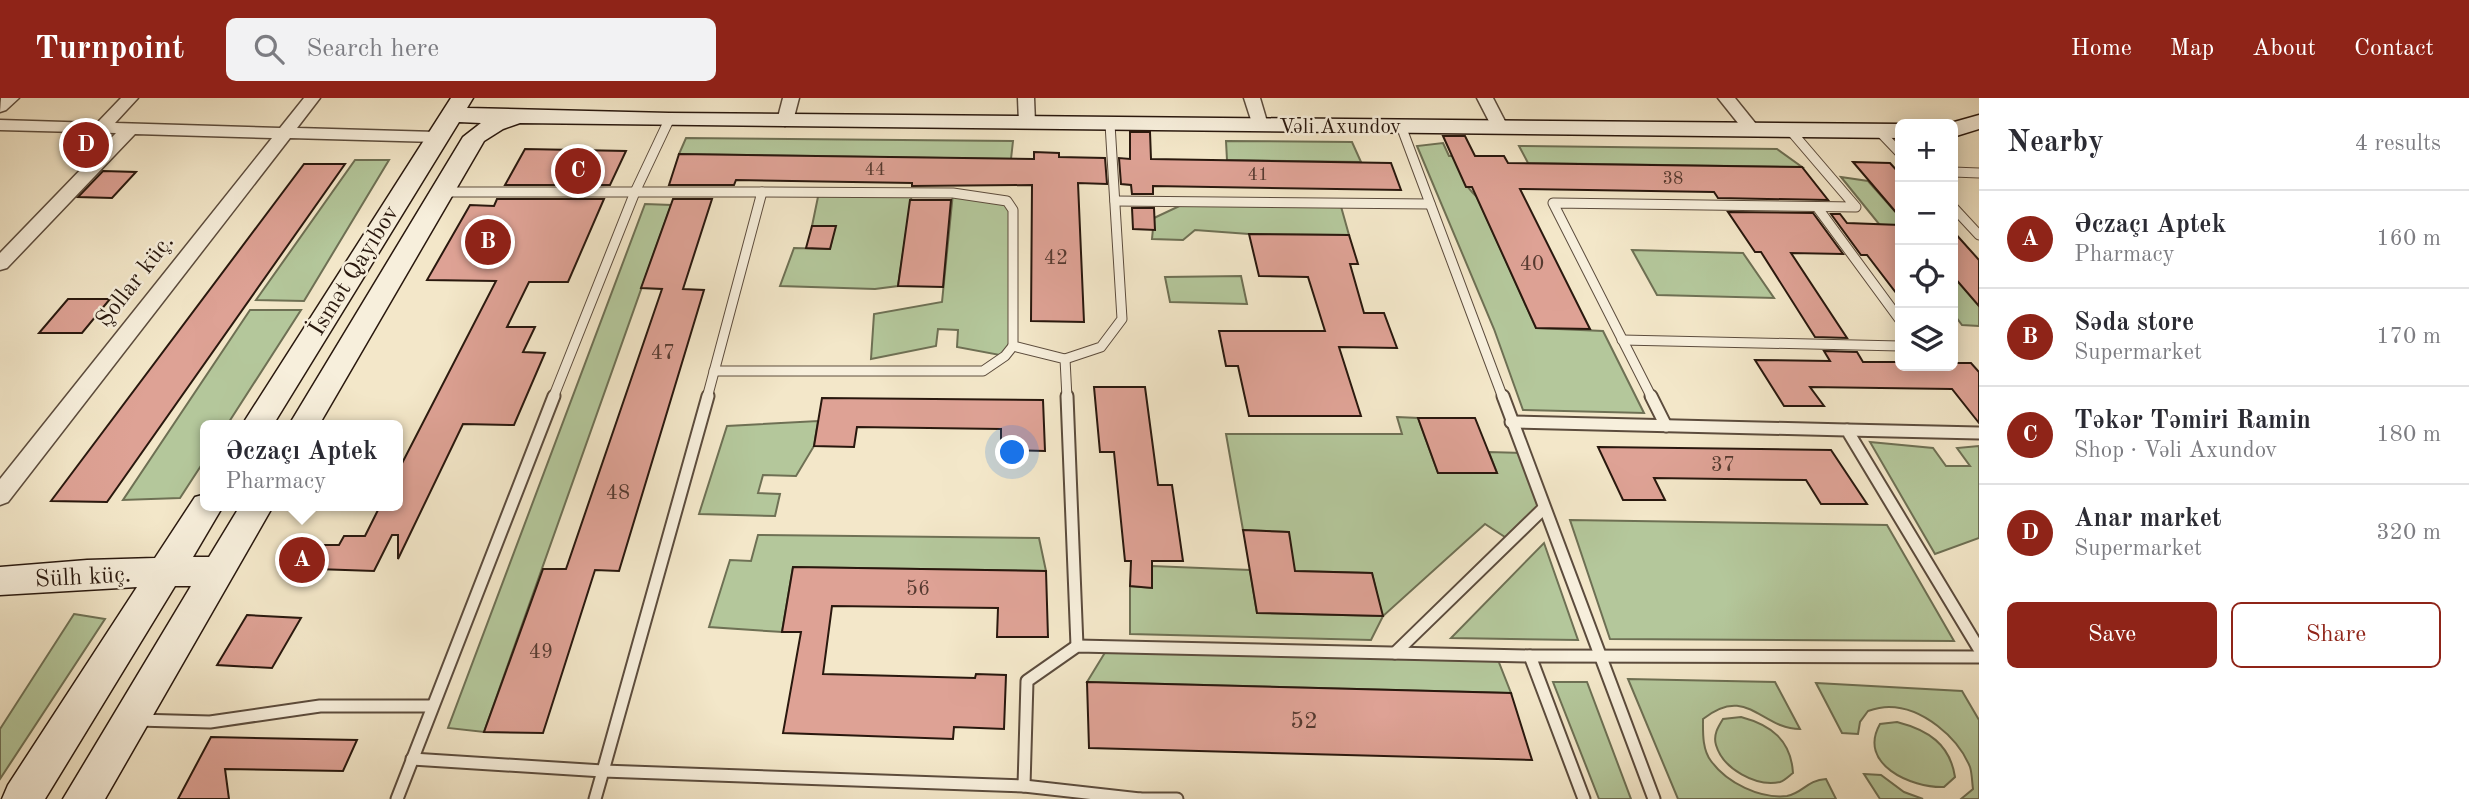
<!DOCTYPE html>
<meta charset="utf-8">
<style>
:root{--surface:#fff;--page:#f2f2f3;--text:#2b2b33;--muted:#7c7c81;--line:#e1e1e2;--accent:#8f2418}
body{margin:0;font-family:"Old Standard TT",serif;background:var(--page);color:var(--text)}
.controls{position:absolute;right:21px;top:21px;display:grid;overflow:hidden;border-radius:10px;box-shadow:0 4px 18px #0003}
.controls button{width:63px;height:63px;display:grid;place-items:center;padding:0;border:0;border-bottom:2px solid var(--line);background:var(--surface);color:var(--text);font:35px sans-serif}
.you{position:absolute;left:1013px;top:355px;width:24px;height:24px;margin:-18px;border:5px solid #fff;border-radius:50%;background:#1a73e8;box-shadow:0 0 0 10px #1a73e833}
.badge{display:grid;place-items:center;width:46px;height:46px;border-radius:50%;background:var(--accent);color:#fff;font-size:23px;font-weight:700}
.pin{position:absolute;translate:-50% -50%;border:4px solid #fff;box-shadow:0 2px 7px #0006}
.popup{position:absolute;left:200px;top:322px;width:203px;height:91px;box-sizing:border-box;display:grid;place-content:center;border-radius:10px;background:var(--surface);filter:drop-shadow(0 2px 5px #0005);font-size:23px;white-space:nowrap;color:var(--muted)}
.popup b{font-size:26px;color:var(--text)}
.popup::after{content:'';position:absolute;left:50%;top:100%;margin-left:-14px;border:14px solid transparent;border-top-color:var(--surface)}
.list{margin:0;padding:0;list-style:none}
h2{display:flex;justify-content:space-between;align-items:center;height:91px;margin:0;padding:0 28px;font-size:30px}
h2 small{font-size:23px;font-weight:400;color:var(--muted)}
.list li{display:grid;grid-template-columns:46px 1fr auto;gap:21px;align-items:center;box-sizing:border-box;height:98px;padding:0 28px;border-top:2px solid var(--line)}
.list b{display:block;font-size:26px;white-space:nowrap}
.list p{margin:0;font-size:23px;white-space:nowrap;color:var(--muted)}
.list em{font-size:23px;font-style:normal;color:var(--muted)}
.actions{display:flex;gap:14px;padding:21px 28px}
.actions a{flex:1;padding:16px 0;border:2px solid var(--accent);border-radius:10px;text-align:center;font-size:24px;color:var(--accent)}
.actions .main{background:var(--accent);color:#fff}
.icon{flex:none;width:38px;height:38px;fill:none;stroke:currentColor;stroke-width:2;stroke-linecap:round;stroke-linejoin:round}
.map{position:relative;flex:none;width:1979px;height:701px;overflow:hidden}
header{display:flex;align-items:center;gap:42px;box-sizing:border-box;height:98px;padding:0 35px;background:var(--accent);color:#fff}
header strong{font-size:33px}
nav{display:flex;gap:38px;margin-inline-start:auto;font-size:24px}
.search{width:490px;height:63px;background:var(--page);display:flex;align-items:center;gap:18px;box-sizing:border-box;padding:0 24px;border-radius:10px;color:var(--muted);font-size:26px}
main{display:flex}
aside{flex:1;background:var(--surface)}
.map>svg:first-child{display:block}
</style>
<header>
<strong>Turnpoint</strong>
<div class="search"><svg class="icon" aria-label="search" viewBox="0 0 24 24"><circle cx="10" cy="10" r="6"/><path d="M15 15l6 6"/></svg>Search here</div>
<nav><a>Home</a><a>Map</a><a>About</a><a>Contact</a></nav>
</header>
<main>
<div class="map">
<svg width="1979" height="701" viewBox="0 0 1979 701">
<rect width="100%" height="100%" fill="#f3e7c9"/>
<filter id="stains"><feTurbulence type="fractalNoise" baseFrequency=".00286" numOctaves="4"/><feColorMatrix values="0 0 0 0 .2 0 0 0 0 .09 0 0 0 0 .02 0 0 0 .5 -.17"/></filter>
<radialGradient id="worn" r=".72"><stop offset=".6" stop-color="#630" stop-opacity="0"/><stop offset="1" stop-color="#630" stop-opacity=".3"/></radialGradient>
<!-- green -->
<g fill="#b4c79b" stroke="#6e7054" stroke-width="2">
<path d="M686,40L1013,43L1011,61L679,56Z"/>
<path d="M1226,43L1352,44L1361,64L1227,62Z"/>
<path d="M1443,45L1449,58H1459C1460,77 1463,86 1477,99L1536,230L1603,233L1644,315L1523,312L1494,231L1417,48Z"/>
<path d="M1519,48L1777,51L1802,69L1528,65Z"/>
<path d="M355,62H389L304,203L256,202Z"/>
<path d="M1841,79L1868,83L1900,119V152Z"/>
<path d="M819,94L912,95L898,188L875,191L780,188L794,150L830,151L835,128H812Z"/>
<path d="M953,95L993,99L1013,112V248L1005,258L957,249L958,232L938,231L936,248L871,261L874,216L942,204Z"/>
<path d="M1190,103L1340,105L1349,137L1249,136L1195,132L1183,142L1152,141L1154,120Z"/>
<path d="M645,106L671,107L484,634L448,630Z"/>
<path d="M1632,152L1743,155L1774,200L1657,197Z"/>
<path d="M1241,178L1247,206L1170,204L1165,179Z"/>
<path d="M1953,178L1979,208V228L1962,227L1953,215Z"/>
<path d="M250,212H301L227,327H206V360L180,400L123,402Z"/>
<path d="M1397,319L1418,320L1438,375H1497L1489,354L1523,355L1544,410L1508,441L1485,426L1383,518L1371,542L1130,536V488L1152,490V468L1250,472L1257,515L1382,518L1372,475L1294,473L1288,434L1243,432L1226,336H1402Z"/>
<path d="M818,323L814,348L796,378L763,377L758,395L780,396L775,418L699,416L727,328Z"/>
<path d="M1870,344L1933,350L1946,368H1970L1957,350L1979,348V440L1935,456Z"/>
<path d="M1570,422L1887,427L1954,543L1610,541Z"/>
<path d="M758,437L1039,440L1046,473L793,469L782,534L709,529L730,462L751,463Z"/>
<path d="M1544,445L1578,542L1451,540Z"/>
<path d="M74,516L105,521L0,681V631Z"/>
<path d="M1109,548L1496,557L1511,595L1087,584Z"/>
<path d="M1628,581L1775,584L1800,631C1761,631 1747,586 1703,621C1703,634 1702,651 1711,663C1727,685 1760,701 1787,698C1803,695 1807,682 1826,681L1836,701H1678Z"/>
<path d="M1553,584H1587L1631,701H1599Z"/>
<path d="M1816,585L1962,593L1979,622V701H1961L1973,691C1972,684 1972,675 1970,669C1958,639 1922,609 1889,609C1882,609 1874,611 1868,613L1860,624L1858,636L1842,635Z"/>
<path d="M1741,619C1771,627 1791,642 1793,675C1789,678 1784,683 1780,684C1756,689 1723,671 1716,647C1713,637 1718,629 1723,621Z"/>
<path d="M1897,624C1928,632 1950,646 1955,679L1944,689C1911,690 1857,666 1880,626Z"/>
<path d="M1864,676L1881,677L1904,694L1923,701H1880Z"/>
</g>
<!-- building -->
<g fill="#dea295" stroke="#29180e" stroke-width="2">
<path d="M1130,34H1150L1151,61L1391,65L1401,92L1153,88V96H1132L1131,87L1121,86L1119,60L1130,61Z"/>
<path d="M1443,38H1465L1475,58H1504L1508,65L1802,69L1828,102L1718,100L1714,94L1520,91L1590,231L1536,230L1472,89H1466Z"/>
<path d="M525,51L626,53L610,87H505Z"/>
<path d="M1034,54L1059,55V59L1105,60L1107,86L1078,85L1084,224L1031,223L1032,87L912,88V85L736,82L734,87H669L679,56L1034,61Z"/>
<path d="M1853,64L1890,65L1900,76V119Z"/>
<path d="M304,66H345L107,404L51,403Z"/>
<path d="M103,73L136,74L112,100L78,99Z"/>
<path d="M497,101H604L568,184H529L507,229H535L523,254L545,255L514,327L463,326L398,461V437H392L374,473L288,470L301,447H339L344,438H365L380,408H398V373L496,183L427,182L470,107L494,108Z"/>
<path d="M673,101H712L683,191L704,192L619,473L595,472L543,635L484,634L543,471H566L662,191L641,190Z"/>
<path d="M910,102H951L943,189L898,188Z"/>
<path d="M1132,110H1154L1155,132L1133,131Z"/>
<path d="M1728,114L1813,115L1843,156L1791,155L1847,240L1815,239L1761,154H1755Z"/>
<path d="M1831,116H1840L1847,125L1900,127V200L1867,157H1861Z"/>
<path d="M812,128H836L830,151L806,150Z"/>
<path d="M1953,133L1979,162V208L1953,178Z"/>
<path d="M1249,136L1349,137L1358,166H1350L1364,215H1384L1397,250L1339,249L1361,318H1249L1238,268H1226L1219,233H1325L1308,179L1259,178Z"/>
<path d="M68,201H110L82,235H39Z"/>
<path d="M1824,253L1857,254L1863,264H1900V268H1953V265H1971L1979,274V325L1952,291L1810,289L1824,308H1784L1755,262L1830,263Z"/>
<path d="M1094,289H1145L1158,387H1172L1183,463H1152V490L1130,488L1131,463H1125L1114,354H1100Z"/>
<path d="M822,300L1043,302L1045,353L1001,352V331L857,329L854,349L814,348Z"/>
<path d="M1418,320H1475L1497,375H1438Z"/>
<path d="M1598,349L1831,352L1867,406H1821L1806,382L1654,380L1665,402H1623Z"/>
<path d="M1243,432L1289,434L1295,473L1372,475L1383,518L1257,515Z"/>
<path d="M793,469L1046,473L1048,539H997L998,510L832,508L823,576L975,580L976,576L1006,577L1004,631L954,629L953,641L783,635L801,534H782Z"/>
<path d="M247,517L301,520L272,570L217,567Z"/>
<path d="M1087,584L1511,595L1532,662L1089,650Z"/>
<path d="M211,639L357,642L343,673L225,671L229,701H178Z"/>
</g>
<g fill="none" stroke-linecap="round" stroke-linejoin="round">
<defs>
<g id="lane-far1">
<path d="M1401,28L1503,300"/>
<path d="M1879,33L1900,55"/>
<path d="M1953,74L1979,75"/>
<path d="M442,94H762L707,300"/>
<path d="M762,94L953,95L1007,103L1013,112V248L1065,261L1067,300"/>
<path d="M1115,103L1430,106"/>
<path d="M1817,109L1900,222"/>
<path d="M1953,109L1979,137"/>
<path d="M1622,242L1900,248"/>
<path d="M1065,261L1101,249L1122,221L1110,26"/>
<path d="M714,273H983L1005,258L1013,248"/>
<path d="M553,300L635,94L669,22"/>
<path d="M1652,300L1553,105L1856,109L1790,32"/>
</g>
<g id="lane">
<path d="M1067,298L1077,548"/>
<path d="M1503,298L1654,701"/>
<path d="M1651,298L1666,328"/>
<path d="M1511,324L1847,332L1979,551"/>
<path d="M1847,332L1979,335"/>
<path d="M1395,555L1544,410"/>
<path d="M1530,558L1584,701"/>
<path d="M137,622L210,624L320,608H431"/>
<path d="M412,661L603,673L708,298"/>
<path d="M1024,688L1140,701"/>
<path d="M397,701L554,298"/>
<path d="M595,701L603,673L1024,688L1027,583L1077,548L1530,558L1979,559"/>
<path d="M1140,701H1177"/>
</g>
<g id="street">
<path d="M19,0L6,12L0,14L1,0Z"/>
<path d="M121,0H138L115,25L280,30L304,0H320L297,30L436,34L444,39L436,44L290,40L8,404L0,407V381L272,40L135,36L7,170L0,172V155L116,35L0,32V22L97,25Z"/>
<path d="M783,0H799L793,23L785,28L777,23Z"/>
<path d="M1018,0H1034L1035,25L1033,29L1027,30L1019,25Z"/>
<path d="M1244,0H1260L1268,27L1266,31H1254Z"/>
<path d="M1477,0H1493L1508,29L1506,33H1494Z"/>
<path d="M1718,0H1735L1760,31L1758,35H1746Z"/>
</g>
<g id="secondary">
<path d="M451,0H473L467,10L669,15L1901,26L1900,40L520,25L503,31L484,43L319,327H289L463,39L481,25L459,24L273,327H242Z"/>
<path d="M1979,17V31L1953,39V26H1947Z"/>
<path d="M206,396V408H223L193,459H209L240,408H273L105,701H63L191,488H175L45,701H2L8,687L137,489L0,497V469L87,462L155,460L195,399Z"/>
</g>
</defs>
<!-- lane-far1 casing -->
<use href="#lane-far1" stroke="#5c4c3d" stroke-width="11"/>
<!-- lane casing -->
<use href="#lane" stroke="#5c4c3d" stroke-width="15"/>
<!-- street casing -->
<use href="#street" stroke="#5c4c3d" stroke-width="3"/>
<!-- secondary casing -->
<use href="#secondary" stroke="#29180e" stroke-width="3"/>
<!-- lane-far1 -->
<use href="#lane-far1" stroke="#f7efdc" stroke-width="9"/>
<!-- lane -->
<use href="#lane" stroke="#f7efdc" stroke-width="11"/>
<!-- street -->
<use href="#street" fill="#f7efdc" fill-rule="evenodd"/>
<!-- secondary -->
<use href="#secondary" fill="#f7efdc" fill-rule="evenodd"/>
</g>
<g text-anchor="middle" stroke-width="5" stroke-linejoin="round" paint-order="stroke">
<!-- far-number labels -->
<g font-size="18" fill="#563a30">
<text x="875" y="77">44</text>
<text x="1258" y="82">41</text>
<text x="1673" y="86">38</text>
</g>
<!-- far-street labels -->
<g font-size="21" fill="#29180e" stroke="#f7efdc">
<text x="1340" y="35">Vəli Axundov</text>
</g>
<!-- number labels -->
<g font-size="21" fill="#563a30">
<text x="1056" y="166">42</text>
<text x="1532" y="172">40</text>
<text x="663" y="261">47</text>
<text x="1723" y="373">37</text>
<text x="618" y="401">48</text>
<text x="918" y="497">56</text>
<text x="541" y="560">49</text>
</g>
<!-- street labels -->
<g font-size="24" fill="#29180e" stroke="#f7efdc">
<text transform="translate(353 172) rotate(-58)" y="8">İsmət Qayıbov</text>
<text transform="translate(134 182) rotate(-52)" y="8">Şollar küç.</text>
<text transform="translate(83 478) rotate(-3)" y="8">Sülh küç.</text>
</g>
<!-- near-number labels -->
<g font-size="24" fill="#563a30">
<text x="1304" y="630">52</text>
</g>
</g>
<rect width="100%" height="100%" filter="url(#stains)"/>
<rect width="100%" height="100%" fill="url(#worn)"/>
</svg>
<div class="controls">
<button>+</button>
<button>−</button>
<button><svg class="icon" aria-label="locate" viewBox="0 0 24 24"><circle cx="12" cy="12" r="6"/><path d="M12 2v4M12 18v4M2 12h4M18 12h4"/></svg></button>
<button><svg class="icon" aria-label="layers" viewBox="0 0 24 24"><path d="M12 4l9 5-9 5-9-5zM3 14l9 5 9-5"/></svg></button>
</div>
<div class="you"></div>
<div class="pin badge" style="left:302px;top:462px">A</div>
<div class="popup"><b>Əczaçı Aptek</b>Pharmacy</div>
<div class="pin badge" style="left:488px;top:144px">B</div>
<div class="pin badge" style="left:578px;top:73px">C</div>
<div class="pin badge" style="left:86px;top:47px">D</div>
</div>
<aside>
<h2>Nearby<small>4 results</small></h2>
<ul class="list">
<li><span class="badge">A</span><div><b>Əczaçı Aptek</b><p>Pharmacy</p></div><em>160 m</em></li>
<li><span class="badge">B</span><div><b>Səda store</b><p>Supermarket</p></div><em>170 m</em></li>
<li><span class="badge">C</span><div><b>Tәkәr Tәmiri Ramin</b><p>Shop · Vəli Axundov</p></div><em>180 m</em></li>
<li><span class="badge">D</span><div><b>Anar market</b><p>Supermarket</p></div><em>320 m</em></li>
</ul>
<div class="actions"><a class="main">Save</a><a>Share</a></div>
</aside>
</main>
